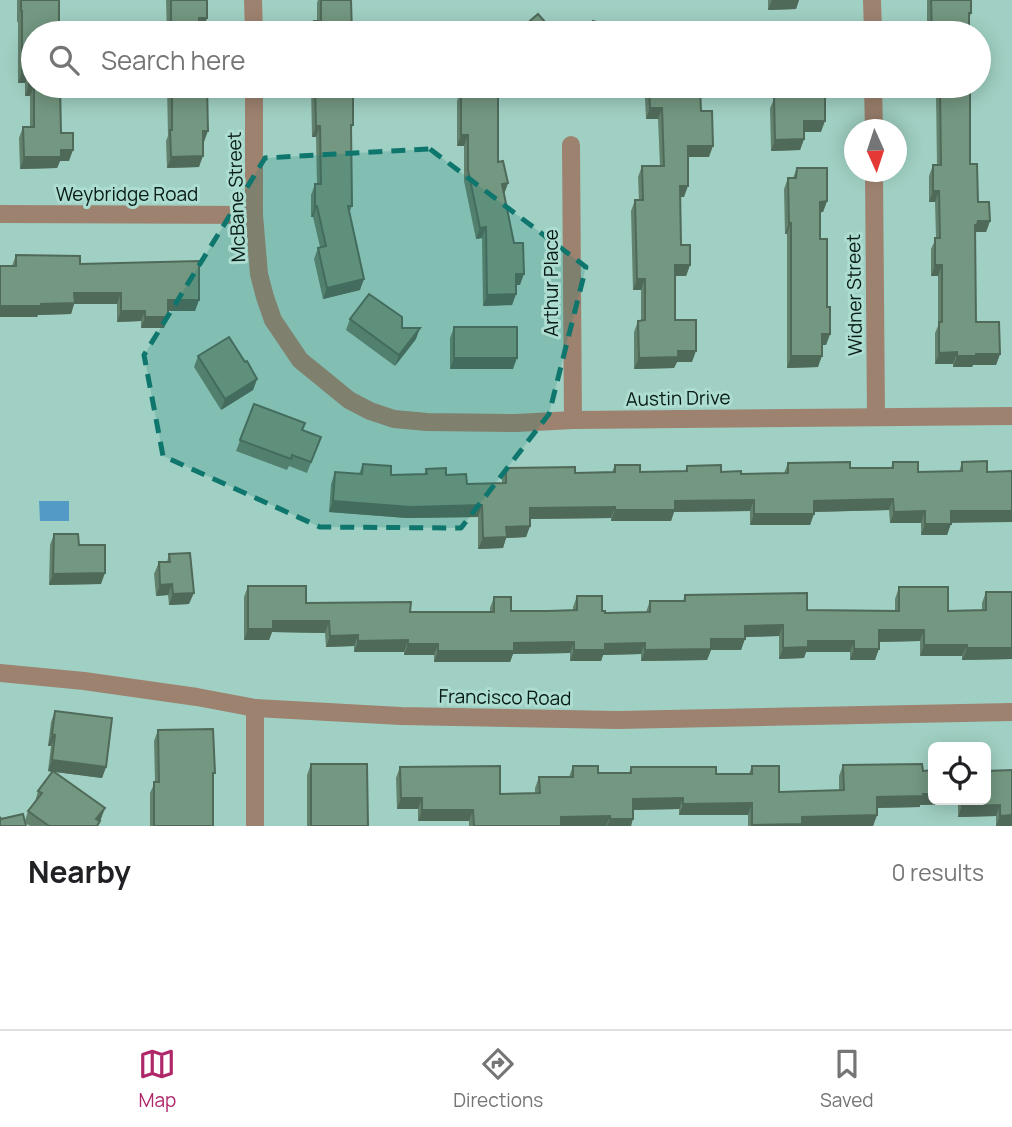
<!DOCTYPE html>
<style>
:root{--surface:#fff;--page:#f6f6f6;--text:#202124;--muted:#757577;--line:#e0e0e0;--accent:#af2769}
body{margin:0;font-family:Manrope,sans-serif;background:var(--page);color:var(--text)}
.controls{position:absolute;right:21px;bottom:21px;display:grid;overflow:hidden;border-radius:10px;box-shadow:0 4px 18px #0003}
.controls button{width:63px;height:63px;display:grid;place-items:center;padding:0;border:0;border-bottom:2px solid var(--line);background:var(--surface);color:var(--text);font:35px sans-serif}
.compass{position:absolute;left:844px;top:119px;width:63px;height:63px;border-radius:50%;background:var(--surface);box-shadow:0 4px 18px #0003;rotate:177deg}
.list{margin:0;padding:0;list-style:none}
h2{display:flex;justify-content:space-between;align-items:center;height:91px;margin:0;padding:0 28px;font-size:30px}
h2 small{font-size:23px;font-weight:400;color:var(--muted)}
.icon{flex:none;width:38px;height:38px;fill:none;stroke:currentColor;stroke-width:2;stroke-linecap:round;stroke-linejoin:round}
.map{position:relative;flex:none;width:1012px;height:826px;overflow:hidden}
.search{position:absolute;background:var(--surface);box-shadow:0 4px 18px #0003;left:21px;right:21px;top:21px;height:77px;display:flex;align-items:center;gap:18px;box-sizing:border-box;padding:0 24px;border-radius:38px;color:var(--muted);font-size:26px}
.sheet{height:203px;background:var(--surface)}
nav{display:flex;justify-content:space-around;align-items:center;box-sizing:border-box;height:98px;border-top:2px solid var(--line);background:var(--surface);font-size:19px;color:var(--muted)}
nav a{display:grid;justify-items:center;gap:4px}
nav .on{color:var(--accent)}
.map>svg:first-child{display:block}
</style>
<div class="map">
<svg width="1012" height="826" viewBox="0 0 1012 826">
<rect width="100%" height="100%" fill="#a0d0c3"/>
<!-- water -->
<path fill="#539bc6" d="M39,501H69V521H40Z"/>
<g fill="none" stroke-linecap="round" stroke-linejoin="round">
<!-- street -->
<g stroke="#9d826f" stroke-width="18">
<path d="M253,0L254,33"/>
<path d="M872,0L873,33"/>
<path d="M254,86V215L259,274L265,297L273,320L300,360L349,400L370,411L394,419L427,422L516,423L573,420L1012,416"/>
<path d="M873,86L874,130"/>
<path d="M571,145L573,420"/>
<path d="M874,172L876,417"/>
<path d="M0,214L254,215"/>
<path d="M0,673L84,681L197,697L255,708L401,716L618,720L1012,712"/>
<path d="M255,826V708"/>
</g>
</g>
<!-- wall -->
<g fill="#63826e">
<path d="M17,0H59L33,33L66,91H61V133L69,161H60L57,168L20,169L19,138L23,127H30V96H25V83H18V22H17Z"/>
<path d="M166,0H207V18L203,29H199V33H167Z"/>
<path d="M318,0H351L352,33H310L314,21H317V3Z"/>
<path d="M768,0H799L796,9L768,10Z"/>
<path d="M927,0H971V13L969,19V33H927Z"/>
<path d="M167,86H207L204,142H203L199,167L167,168L166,141L168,136Z"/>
<path d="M311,86H353V125L351,130L352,206L349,213L360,290L323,299L314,259L318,248L320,247L313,217H311V195L315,184H317L316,137H312Z"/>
<path d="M775,86H820L821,132H804V139L800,150L771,151L770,108L775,97Z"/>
<path d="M928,86H970V164L978,202L990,221L986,232H975L976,322L1000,354L996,365H973L972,367H953V364H935V333L938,326V276H931V249L936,238L935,202H929V176L933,165H937L936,95H928Z"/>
<path d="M649,87L701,111L709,157H688L684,197H680L681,245L690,265L686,276H675V320L692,362H677L674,368L634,369V332L638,321H641V290H633L631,211L635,200H639L638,177L642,166H660L658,119H646L645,98Z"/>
<path d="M461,90L508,183L504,194L520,285H516V294L512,305L483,306L482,238L476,239L464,181V146H457V101Z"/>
<path d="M797,168L827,201L823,212H820V239L830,334L826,345H822L818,367L787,368V234H785L784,189L788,178H793Z"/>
<path d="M16,255L80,264L199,300L195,311H168V317L164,328H141V321L117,322V304H74L71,314L38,315L37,317H0V266H12Z"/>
<path d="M350,319L402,328L416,339L395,366L346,330Z"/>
<path d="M454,327L513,369H450V338Z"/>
<path d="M198,356L245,362L257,379L253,390L221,410L194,367Z"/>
<path d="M254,404L302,430L321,437L307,473L289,466L287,470L236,451Z"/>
<path d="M893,462L918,472H959L962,462L987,472L1012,522H951L947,535H921V523H890L889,510L814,512L810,525H750V511L674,512L671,521H611V518L530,519V526L526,537L506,538L503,548L478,549V517L407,518L329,512L331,484L335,472L359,474L363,464L391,475H424L426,469L446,475L467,484H502V479L506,468L575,473L612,472L615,465L640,472L685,471L687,466L721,472L741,474L784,473L788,463L850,468H891Z"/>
<path d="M54,534L79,545L101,584L49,585L50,545Z"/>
<path d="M169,554L189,604L169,605L168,595L156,596L154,574L159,562H167Z"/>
<path d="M248,586L306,603L410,612H490V608L494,597L511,611H573V607L577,596L605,613L646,612L650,601H683L685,595L807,610L895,611V599L899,587L948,611L982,610V603L986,592H1012V659L962,660V656H920V641L879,642L875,660H850V652H806L804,658L779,659V636L745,637L741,650H711L707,660L641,661V654L603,655L601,661H570V653L513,654L510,662H434V655H404V652H354V646L326,647L325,633L272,632L269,640H244V597Z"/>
<path d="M55,711L106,767L102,778L55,772L101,819L98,826H30L25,823L1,819L25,821L28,811L35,802L38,791L52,772L48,771L51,746H48L51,722Z"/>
<path d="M158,730L213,780V826H150V793L155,782L154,741Z"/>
<path d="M311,764L368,826H307V775Z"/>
<path d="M843,765L923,771L933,800H986V771L1012,826H996V816L958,817V804L920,805V807L877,808V815L873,826H748V815H679V809L633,810L631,826H469V821H418V809H397L396,778L400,767L500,794L535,793V788L539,777H569L573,766L598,773H629L631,767L716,774H749L752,766L779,792L839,790V776Z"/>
</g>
<!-- shaded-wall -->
<g fill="#506a5a">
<path d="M772,0H799L796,9L768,10Z"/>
<path d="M199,18H207L203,29H195Z"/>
<path d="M22,72H29L25,83H18Z"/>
<path d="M29,85L34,86L30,96H25Z"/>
<path d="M58,86H68L66,91H56Z"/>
<path d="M931,86H939L936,95H928Z"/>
<path d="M650,108H662L658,119H646Z"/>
<path d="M804,121H825L821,132H800Z"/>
<path d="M316,126H320L316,137H312Z"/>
<path d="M203,131H208L204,142H199Z"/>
<path d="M461,135H468L464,146H457Z"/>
<path d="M804,139L800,150L771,151L775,140Z"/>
<path d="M688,146H713L709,157H684Z"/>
<path d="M61,150H73L69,161H60L57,168L20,169L24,157Z"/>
<path d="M203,156L199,167L167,168L171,157Z"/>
<path d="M508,183L504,194L502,184Z"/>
<path d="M680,186H688L684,197H676Z"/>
<path d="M933,191H939L935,202H929Z"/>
<path d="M827,201L823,212L816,213L820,202Z"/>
<path d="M315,206H317L313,217H311Z"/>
<path d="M978,221H990L986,232H975V225Z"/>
<path d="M789,223H791L787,234H785Z"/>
<path d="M486,227L482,238L476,239L480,228Z"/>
<path d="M675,265H690L686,276H671Z"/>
<path d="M935,265H942L938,276H931Z"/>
<path d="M516,274H524L520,285H512Z"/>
<path d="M364,279L360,290L323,299L327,288Z"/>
<path d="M637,279H645L641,290H633Z"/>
<path d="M74,293H121L117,304H74L71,314L38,315L37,317H0V306L41,304Z"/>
<path d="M516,294L512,305L483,306L487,295Z"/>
<path d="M168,300H199L195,311H164Z"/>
<path d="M121,311H145L141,321L117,322Z"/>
<path d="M145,317H168L164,328H141Z"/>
<path d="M420,328L416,339L395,366L399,355Z"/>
<path d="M822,334H830L826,345H818Z"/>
<path d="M678,351H696L692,362H677L674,368L634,369L639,358Z"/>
<path d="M957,352L953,364H935L939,353Z"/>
<path d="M976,354H1000L996,365H973L972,367H953L957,356Z"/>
<path d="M791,356H822L818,367L787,368Z"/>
<path d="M454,358H517L513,369H450Z"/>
<path d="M257,379L253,390L221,410L225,399Z"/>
<path d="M893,499L889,510L810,512L814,501Z"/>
<path d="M754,500L750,511L674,512L671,521H611L615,510L675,501Z"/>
<path d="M333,501L482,505L478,517L407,518L329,512Z"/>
<path d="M615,507L611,518L526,519L530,508Z"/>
<path d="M925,511L921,523H890L894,512Z"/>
<path d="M951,511H1012V522L947,523Z"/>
<path d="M754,514H814L810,525H750Z"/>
<path d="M925,524H951L947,535H921Z"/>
<path d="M530,526L526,537L506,538L503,548L478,549L483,538L506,527Z"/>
<path d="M105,573L101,584L49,585L53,574Z"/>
<path d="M172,584L168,595L156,596L160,585Z"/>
<path d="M194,593L189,604L169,605L173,594Z"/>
<path d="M273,621H329L325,633L272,632L269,640H244L248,629Z"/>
<path d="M783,625L779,636L741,637L745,626Z"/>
<path d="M879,630H924L920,641L875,642Z"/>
<path d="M358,635L354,646L326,647L330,636Z"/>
<path d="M711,639H745L741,650H711L707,660L641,661L645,650Z"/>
<path d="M408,640L404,652H354L358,641Z"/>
<path d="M808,641H854L850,652H806L804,658L779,659L783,648Z"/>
<path d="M574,642L570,653L513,654L510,662H434L438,651L514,643Z"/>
<path d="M645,643L641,654L603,655L601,661H570L574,650L605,644Z"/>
<path d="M408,644H438L434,655H404Z"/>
<path d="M924,645H967L962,656H920Z"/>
<path d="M967,648H1012V659L962,660Z"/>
<path d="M854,649H879L875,660H850Z"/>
<path d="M52,734L55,735L51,746H48Z"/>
<path d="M52,760L106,767L102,778L48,771Z"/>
<path d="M933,794V800H959L958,804L920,805V807L872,808L877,797Z"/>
<path d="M401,798H422L418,809H397Z"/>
<path d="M683,798L679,809L629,810L633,799Z"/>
<path d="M752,803L748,815H679L683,804Z"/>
<path d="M1000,805L996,816L958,817L962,806Z"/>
<path d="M105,808L101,819L96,826V819Z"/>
<path d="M422,810H473L469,821H418Z"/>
<path d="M877,815L873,826H752V825L802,817Z"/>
<path d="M1012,815V826H996L1000,816Z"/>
<path d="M610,816L606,826H557L561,817Z"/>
<path d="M610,819H633L631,826H607Z"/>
</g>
<!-- building -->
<g fill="#739780" stroke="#506a5a" stroke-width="2">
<path d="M21,0H59V33H33V85H29V72H22V11H21Z"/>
<path d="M171,0H207V18H199V33H171Z"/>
<path d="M321,0H351L352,33H314V21H321Z"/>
<path d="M931,0H971V13H969V33H932Z"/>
<path d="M538,14L555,33H516Z"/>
<path d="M593,21L620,29L621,27L645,33H590Z"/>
<rect x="788" y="24" width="31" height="9"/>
<path d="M34,86H60L61,133H73V150H61V157H24L23,127H34Z"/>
<path d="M172,86H207L208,131H203V156L171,157L170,130H172Z"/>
<path d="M315,86H353V125H351L352,206H348L364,279L327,288L318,248L326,246L317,206H315V184H321L320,126H316Z"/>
<path d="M700,86L701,111H712L713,146H688V186H680L681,245H690V265H675V320H696V351H678V357L639,358L638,321L645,320V279H637L635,200H643L642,166H664L662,108H650L649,87Z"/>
<path d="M779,86H820V96H825V121H804V139L775,140L774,97H779Z"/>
<path d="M940,86H970V164H977L978,202H989L990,221H978L977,225H975L976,322H999L1000,354H976V356H957V352L939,353V322H942V265H935V238H940L939,191H933V165H941Z"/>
<path d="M461,90H498V162L503,161L508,183L502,184L514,243H523L524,274H516V294L487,295L486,227L480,228L468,170V135H461Z"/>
<path d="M797,168H827V201L820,202V239H827V307H830V334H822V356H791V223H789L788,178H796Z"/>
<path d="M16,255L80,256V264L199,261V300H168V317H145V311H121V293H74L75,303L41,304V306H0V266H16Z"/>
<path d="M369,294L402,317V328H420L399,355L350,319Z"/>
<rect x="454" y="327" width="63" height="31"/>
<path d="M229,337L245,362L247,361L257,379L225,399L198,356Z"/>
<path d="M254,404L305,423L302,430L321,437L311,462L292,455L291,459L240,440Z"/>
<path d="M987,461V472L1012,471V511H951V524H925V511L894,512L893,499L814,501V514H754V500L675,501V510H615V507L530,508V526L506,527L507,537L483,538L482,505L411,507L333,501L335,472L362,474L363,464L391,466V475L427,474L426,469L446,468V475L466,474L467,484L506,483V468L575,467V473L615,472V465H640V472L687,471V466L721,465V472L741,471V474L788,473V463L850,462V468H893V462H918V472L962,471V462Z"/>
<path d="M54,534H78L79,545H105V573L53,574Z"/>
<path d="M190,553L194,593L173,594L172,584L160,585L159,562H170L169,554Z"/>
<path d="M248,586H306V603L411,602L410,612H494V597H511V611H548L577,610V596H602V611H605V613L650,612V601H685V595L807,593V610L899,611V587H948V611L986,610V592H1012V648H967V645H924V630H879V649H854V641H808V647L783,648V625L745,626V639H711V649L645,650V643L605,644V650H574V642L514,643V651H438V644H408V640L358,641V635L330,636L329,621H273V629H248Z"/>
<path d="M55,711L112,718L106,767L52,760L55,735L52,734Z"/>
<path d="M213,729L215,773H213V826H154V782H159L158,730Z"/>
<path d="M311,764H367L368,826H311Z"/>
<path d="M922,764L923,771L933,770V794H923L924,796L877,797V815L802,817V824L752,825V803L683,804V798L633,799V819H610V816L561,817V826H474L473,810H422V798H401L400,767L500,766V794L540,793L539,777H573V766H598V773H631V767H716V774H752V766H779V792L844,790L843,765Z"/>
<path d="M1012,770V815L1000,816V805L962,806V800H986V771Z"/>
<path d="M53,771L105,808L96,819L100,821L97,826H49L28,811L42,793L38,791Z"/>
<path d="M23,814L26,826H0V817L1,819Z"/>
</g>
<!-- marked area -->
<path fill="#0f766e" fill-opacity="0.2" stroke="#0f766e" stroke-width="5" stroke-dasharray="14 9" stroke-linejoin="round" d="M430,149L586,267L549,414L461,528L320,527L163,456L144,355L265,158Z"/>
<g text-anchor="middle" stroke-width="6" stroke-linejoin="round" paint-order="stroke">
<!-- street labels -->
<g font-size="19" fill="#081b16" stroke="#adddd0">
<text x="127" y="201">Weybridge Road</text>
<text transform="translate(236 197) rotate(-92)" y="7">McBane Street</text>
<text transform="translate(551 283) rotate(-90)" y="7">Arthur Place</text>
<text transform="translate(854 295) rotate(-91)" y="7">Widner Street</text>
<text transform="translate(678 398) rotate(-1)" y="7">Austin Drive</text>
<text transform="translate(505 697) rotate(1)" y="7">Francisco Road</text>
</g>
</g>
</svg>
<div class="controls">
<button><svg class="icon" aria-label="locate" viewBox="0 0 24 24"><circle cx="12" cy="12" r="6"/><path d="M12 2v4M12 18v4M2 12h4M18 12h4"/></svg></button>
</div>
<svg class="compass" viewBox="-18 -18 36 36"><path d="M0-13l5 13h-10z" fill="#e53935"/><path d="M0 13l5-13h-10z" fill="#757577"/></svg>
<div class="search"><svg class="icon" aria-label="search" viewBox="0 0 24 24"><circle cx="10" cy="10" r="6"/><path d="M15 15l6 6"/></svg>Search here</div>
</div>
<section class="sheet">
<h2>Nearby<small>0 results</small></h2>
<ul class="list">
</ul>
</section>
<nav>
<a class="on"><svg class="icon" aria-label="map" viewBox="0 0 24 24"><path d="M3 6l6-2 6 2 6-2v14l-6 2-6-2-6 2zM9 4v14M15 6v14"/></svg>Map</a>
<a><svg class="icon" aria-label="directions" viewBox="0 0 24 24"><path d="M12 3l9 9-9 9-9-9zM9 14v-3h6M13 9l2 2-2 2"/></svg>Directions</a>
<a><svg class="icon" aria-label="saved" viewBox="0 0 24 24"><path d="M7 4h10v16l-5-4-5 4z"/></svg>Saved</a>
</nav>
